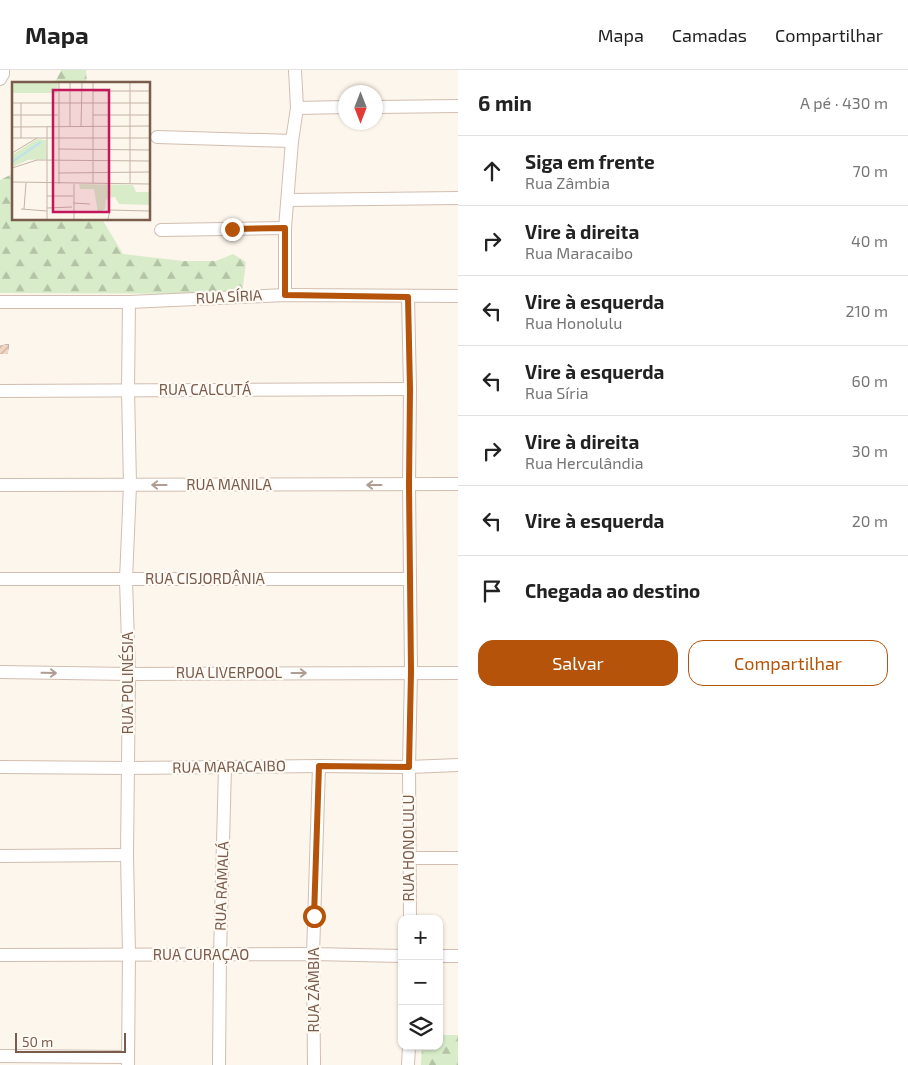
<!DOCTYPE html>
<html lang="pt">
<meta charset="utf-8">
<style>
:root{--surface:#fff;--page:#f2f2f2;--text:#222;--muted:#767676;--line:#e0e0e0;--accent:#b45309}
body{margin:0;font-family:"Exo 2",sans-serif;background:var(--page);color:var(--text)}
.controls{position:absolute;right:15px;bottom:15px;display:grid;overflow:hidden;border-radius:10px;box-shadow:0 1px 4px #0004}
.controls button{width:45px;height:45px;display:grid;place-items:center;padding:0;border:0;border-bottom:1px solid var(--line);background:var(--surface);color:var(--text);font:25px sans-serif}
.compass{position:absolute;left:338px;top:15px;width:45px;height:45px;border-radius:50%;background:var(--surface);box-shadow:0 1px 4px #0004;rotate:180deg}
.scale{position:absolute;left:15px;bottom:12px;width:111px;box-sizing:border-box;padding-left:5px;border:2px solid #7a5c4d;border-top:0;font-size:14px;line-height:18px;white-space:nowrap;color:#7a5c4d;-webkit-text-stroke:4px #fffaf3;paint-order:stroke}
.stop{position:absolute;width:15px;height:15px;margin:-11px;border:4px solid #b45309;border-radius:50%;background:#fff}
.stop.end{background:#b45309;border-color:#fff;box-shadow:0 1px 5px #0008}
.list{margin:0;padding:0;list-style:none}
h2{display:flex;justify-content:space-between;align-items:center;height:65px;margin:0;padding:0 20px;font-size:21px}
h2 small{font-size:16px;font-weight:400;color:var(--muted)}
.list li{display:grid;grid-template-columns:32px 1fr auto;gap:15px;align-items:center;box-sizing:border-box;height:70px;padding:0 20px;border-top:1px solid var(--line)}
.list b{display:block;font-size:19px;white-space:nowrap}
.list p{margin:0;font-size:16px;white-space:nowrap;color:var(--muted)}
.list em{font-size:16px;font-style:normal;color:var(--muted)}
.actions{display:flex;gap:10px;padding:15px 20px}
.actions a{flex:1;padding:11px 0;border:1px solid var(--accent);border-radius:15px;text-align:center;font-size:18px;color:var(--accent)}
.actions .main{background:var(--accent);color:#fff}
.icon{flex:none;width:28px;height:28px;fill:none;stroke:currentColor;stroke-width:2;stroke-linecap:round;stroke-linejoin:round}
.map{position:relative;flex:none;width:458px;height:995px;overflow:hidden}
header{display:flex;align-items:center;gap:30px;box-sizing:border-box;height:70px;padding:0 25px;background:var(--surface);border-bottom:1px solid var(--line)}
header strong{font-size:24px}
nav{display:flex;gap:28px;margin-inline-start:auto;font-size:18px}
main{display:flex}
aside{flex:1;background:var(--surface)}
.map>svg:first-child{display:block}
</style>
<header>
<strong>Mapa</strong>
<nav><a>Mapa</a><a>Camadas</a><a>Compartilhar</a></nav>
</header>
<main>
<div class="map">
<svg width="458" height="995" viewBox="0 0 458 995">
<defs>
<pattern id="forest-firs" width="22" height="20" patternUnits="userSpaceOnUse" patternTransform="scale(1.25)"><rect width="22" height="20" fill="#d8ecc9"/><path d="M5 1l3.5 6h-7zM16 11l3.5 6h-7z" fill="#b4c2a5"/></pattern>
<pattern id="building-hatch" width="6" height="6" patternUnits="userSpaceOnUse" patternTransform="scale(1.25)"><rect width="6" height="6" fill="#f3d5c3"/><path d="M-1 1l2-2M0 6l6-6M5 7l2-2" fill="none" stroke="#cab0a1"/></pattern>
<filter id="shadow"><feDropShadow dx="4.5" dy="-4.5" stdDeviation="1" flood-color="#0004"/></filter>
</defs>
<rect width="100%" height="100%" fill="#fdf6ec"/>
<!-- forest -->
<g fill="url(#forest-firs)">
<path d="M61,0H86L87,14H50L56,10Z"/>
<path d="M14,103V149H102L123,184L183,191H216L233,184L246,192L242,224L0,223V110Z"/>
<path d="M439,965H458V995H421L422,976H439Z"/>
</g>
<!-- building -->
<rect fill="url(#building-hatch)" filter="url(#shadow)" x="0" y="275" width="8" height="9"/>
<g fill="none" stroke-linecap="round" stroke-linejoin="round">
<defs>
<g id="street">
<path d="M0,9L3,4V0"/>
<path d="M376,37L458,36"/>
<path d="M297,38L346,37"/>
<path d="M157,67L292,71"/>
<path d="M288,130L458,128"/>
<path d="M161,160L285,158"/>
<path d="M285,225V158L292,71L297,38L295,0"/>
<path d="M408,227L410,319L409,415L411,602L409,697L410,849"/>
<path d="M0,232H129L285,225L458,226"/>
<path d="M0,321L410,319"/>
<path d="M0,415L458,414"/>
<path d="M0,509H410"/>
<path d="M0,602L129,604L458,603"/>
<path d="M0,697L128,698L319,696L409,697L458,695"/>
<path d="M0,786L127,785"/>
<path d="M410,788H458"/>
<path d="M0,885L313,884L402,886"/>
<path d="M439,886H458"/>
<path d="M0,986L128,987"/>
<path d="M128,995L129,885L127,785L129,604L126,510L130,415L128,320L129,232"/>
<path d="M219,995L220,885L225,697"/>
<path d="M314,995L313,884L319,696"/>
<path d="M408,995L409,976"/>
</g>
</defs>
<!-- street casing -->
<use href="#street" stroke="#d1beb0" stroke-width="14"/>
<!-- street -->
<use href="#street" stroke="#fff" stroke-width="12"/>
</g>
<!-- one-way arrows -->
<defs><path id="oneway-shaft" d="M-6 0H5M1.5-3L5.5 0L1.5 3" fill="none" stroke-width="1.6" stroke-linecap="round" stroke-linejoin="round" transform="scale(1.25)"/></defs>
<g stroke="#af9d94">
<use href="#oneway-shaft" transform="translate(159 415) rotate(180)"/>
<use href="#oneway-shaft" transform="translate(374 415) rotate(180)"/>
<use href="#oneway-shaft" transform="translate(49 603) rotate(1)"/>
<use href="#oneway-shaft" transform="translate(299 603)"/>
</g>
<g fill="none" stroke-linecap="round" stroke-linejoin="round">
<!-- route -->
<path stroke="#b45309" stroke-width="6" d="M232,159L285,158V225L408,227L410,319L409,415L411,602L409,697L319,696L314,846"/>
</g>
<g text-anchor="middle" stroke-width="4.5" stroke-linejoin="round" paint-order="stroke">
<!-- street labels -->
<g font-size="15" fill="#7a5c4d" stroke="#fffaf3">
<text transform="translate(229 227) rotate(-3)" y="5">RUA SÍRIA</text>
<text x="205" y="325">RUA CALCUTÁ</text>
<text x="229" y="420">RUA MANILA</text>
<text x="205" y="514">RUA CISJORDÂNIA</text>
<text x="229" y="608">RUA LIVERPOOL</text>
<text transform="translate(128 613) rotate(-90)" y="5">RUA POLINÉSIA</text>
<text transform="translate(229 697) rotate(-1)" y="5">RUA MARACAIBO</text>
<text transform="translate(409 778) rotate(-90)" y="5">RUA HONOLULU</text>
<text transform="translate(222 816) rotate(-88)" y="5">RUA RAMALÁ</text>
<text x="201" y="890">RUA CURAÇAO</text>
<text transform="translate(314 920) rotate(-90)" y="5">RUA ZÂMBIA</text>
</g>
</g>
<!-- overview -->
<g transform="translate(12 12)">
<rect width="138" height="138" fill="#fdf6ec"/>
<path d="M25,57L34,58L35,77L16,78L0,85V81L30,60L0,79V73Z" fill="#d8ecc9"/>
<path d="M0,0H46L45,11H0ZM67,102L121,103L124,110H137V123L107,122L103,115L98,116L94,118L93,127L86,131L82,107H68Z" fill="#d8ecc9"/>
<path fill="none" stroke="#bfe3e8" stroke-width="2.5" d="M0,80L29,60"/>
<path fill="none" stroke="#c5b3a7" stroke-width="1" d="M118,0V101M81,9H137M0,21H137M9,21V56M0,33H46M81,33H137M58,44V0M69,44L70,0M0,45L137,44M35,45V137M0,56H137M46,67L137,68M0,71L25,56M0,86L25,78L137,79M46,91L137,90M0,100L137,102M81,101V0M47,102V0M62,102V137M35,114H61M61,121L78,122M35,126L60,125M9,127L35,129M12,127L14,101M96,137L98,128L137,129"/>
<path fill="#c2185b" fill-opacity="0.15" stroke="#c2185b" stroke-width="2.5" d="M41,8H97V130H41Z"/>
<rect width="138" height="138" fill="none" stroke="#7a5c4d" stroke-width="2.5"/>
</g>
</svg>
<div class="controls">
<button>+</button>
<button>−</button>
<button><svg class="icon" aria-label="layers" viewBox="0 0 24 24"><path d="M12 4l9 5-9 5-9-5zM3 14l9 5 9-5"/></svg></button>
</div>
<svg class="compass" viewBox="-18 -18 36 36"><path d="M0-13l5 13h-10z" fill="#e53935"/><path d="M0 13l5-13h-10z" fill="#767676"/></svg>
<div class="scale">50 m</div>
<div class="stop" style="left:314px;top:846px"></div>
<div class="stop end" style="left:232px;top:159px"></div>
</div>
<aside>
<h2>6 min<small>A pé · 430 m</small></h2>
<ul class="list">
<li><svg class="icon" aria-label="ahead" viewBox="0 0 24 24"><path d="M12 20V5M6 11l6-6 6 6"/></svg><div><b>Siga em frente</b><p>Rua Zâmbia</p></div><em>70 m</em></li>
<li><svg class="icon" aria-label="right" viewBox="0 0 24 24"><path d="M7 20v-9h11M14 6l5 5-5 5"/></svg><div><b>Vire à direita</b><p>Rua Maracaibo</p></div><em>40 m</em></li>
<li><svg class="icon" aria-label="left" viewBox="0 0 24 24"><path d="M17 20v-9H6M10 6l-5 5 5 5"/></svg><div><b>Vire à esquerda</b><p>Rua Honolulu</p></div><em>210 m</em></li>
<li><svg class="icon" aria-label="left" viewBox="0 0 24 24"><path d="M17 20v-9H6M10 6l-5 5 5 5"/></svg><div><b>Vire à esquerda</b><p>Rua Síria</p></div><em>60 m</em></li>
<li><svg class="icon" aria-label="right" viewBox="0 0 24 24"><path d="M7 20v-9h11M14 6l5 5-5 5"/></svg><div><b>Vire à direita</b><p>Rua Herculândia</p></div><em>30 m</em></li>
<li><svg class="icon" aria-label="left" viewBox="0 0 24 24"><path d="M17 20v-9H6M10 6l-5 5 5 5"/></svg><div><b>Vire à esquerda</b></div><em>20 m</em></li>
<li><svg class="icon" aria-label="arrive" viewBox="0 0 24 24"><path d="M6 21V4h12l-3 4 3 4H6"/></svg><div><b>Chegada ao destino</b></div></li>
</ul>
<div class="actions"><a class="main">Salvar</a><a>Compartilhar</a></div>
</aside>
</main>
